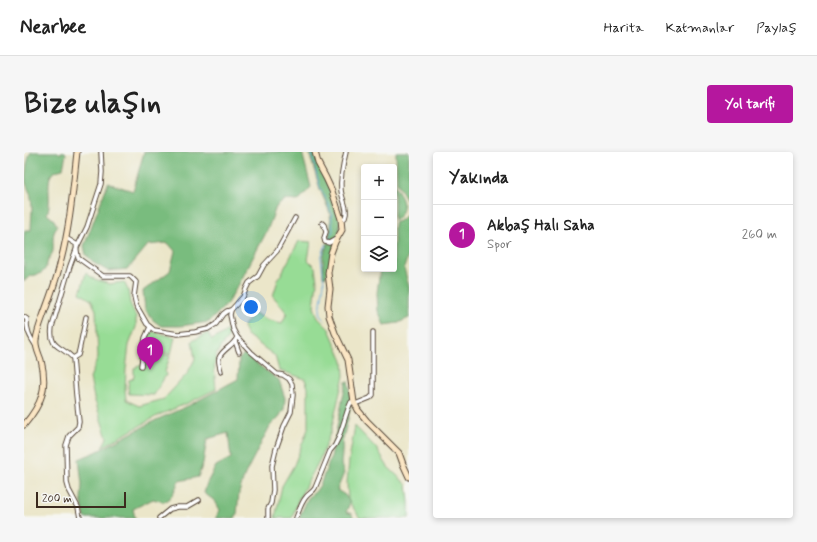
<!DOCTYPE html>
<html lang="tr">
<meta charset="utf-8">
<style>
:root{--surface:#fff;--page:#f6f6f6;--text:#222;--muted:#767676;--line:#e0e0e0;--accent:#b5179e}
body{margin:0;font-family:Mynerve,sans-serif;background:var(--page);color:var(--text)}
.controls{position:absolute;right:12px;top:12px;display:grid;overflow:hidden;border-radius:4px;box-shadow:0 2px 6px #0003}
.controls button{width:36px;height:36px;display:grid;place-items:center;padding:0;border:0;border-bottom:1px solid var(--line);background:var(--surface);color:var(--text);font:20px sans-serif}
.scale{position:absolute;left:12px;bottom:10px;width:90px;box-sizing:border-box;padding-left:4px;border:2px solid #3b2a1e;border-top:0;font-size:11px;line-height:14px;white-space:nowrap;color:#3b2a1e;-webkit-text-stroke:3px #f6f6f2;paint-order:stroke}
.you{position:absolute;left:227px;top:155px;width:14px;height:14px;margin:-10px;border:3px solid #fff;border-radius:50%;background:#1a73e8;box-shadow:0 0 0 6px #1a73e833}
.badge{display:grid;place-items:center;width:26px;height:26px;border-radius:50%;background:var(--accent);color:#fff;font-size:13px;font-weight:700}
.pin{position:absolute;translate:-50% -33px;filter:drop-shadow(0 1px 2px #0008)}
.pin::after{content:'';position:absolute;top:21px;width:14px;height:12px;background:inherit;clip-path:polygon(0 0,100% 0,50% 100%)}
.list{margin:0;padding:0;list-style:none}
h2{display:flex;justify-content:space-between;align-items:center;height:52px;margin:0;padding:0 16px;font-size:17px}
h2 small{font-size:13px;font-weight:400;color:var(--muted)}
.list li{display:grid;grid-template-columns:26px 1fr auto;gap:12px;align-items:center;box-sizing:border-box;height:60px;padding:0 16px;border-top:1px solid var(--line)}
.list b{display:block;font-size:15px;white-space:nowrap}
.list p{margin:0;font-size:13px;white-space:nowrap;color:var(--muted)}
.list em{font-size:13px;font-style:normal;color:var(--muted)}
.icon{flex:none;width:22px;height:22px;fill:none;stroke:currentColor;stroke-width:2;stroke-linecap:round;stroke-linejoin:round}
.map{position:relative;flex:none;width:385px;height:366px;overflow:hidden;border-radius:4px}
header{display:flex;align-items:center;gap:24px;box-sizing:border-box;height:56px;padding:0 20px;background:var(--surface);border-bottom:1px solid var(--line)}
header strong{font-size:19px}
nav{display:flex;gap:22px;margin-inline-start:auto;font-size:14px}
.intro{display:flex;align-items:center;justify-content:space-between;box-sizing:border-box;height:96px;padding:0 24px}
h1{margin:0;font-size:28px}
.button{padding:10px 18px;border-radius:4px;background:var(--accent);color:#fff;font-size:14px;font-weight:700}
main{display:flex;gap:24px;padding:0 24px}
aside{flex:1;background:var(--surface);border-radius:4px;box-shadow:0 2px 6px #0003}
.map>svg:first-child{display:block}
</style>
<header>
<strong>Nearbee</strong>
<nav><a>Harita</a><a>Katmanlar</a><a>Paylaş</a></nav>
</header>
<div class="intro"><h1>Bize ulaşın</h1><a class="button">Yol tarifi</a></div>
<main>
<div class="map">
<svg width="385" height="366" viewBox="0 0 385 366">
<rect width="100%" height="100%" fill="#f6f6f2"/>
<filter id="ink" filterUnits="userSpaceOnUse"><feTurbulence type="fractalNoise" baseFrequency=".025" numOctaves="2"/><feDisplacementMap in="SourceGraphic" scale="8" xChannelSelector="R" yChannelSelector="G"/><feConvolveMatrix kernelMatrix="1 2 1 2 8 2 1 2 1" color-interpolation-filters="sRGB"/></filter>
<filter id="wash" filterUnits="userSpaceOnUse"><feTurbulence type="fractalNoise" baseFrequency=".012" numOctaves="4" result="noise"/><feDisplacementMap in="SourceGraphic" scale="16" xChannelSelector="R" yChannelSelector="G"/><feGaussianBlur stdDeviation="0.9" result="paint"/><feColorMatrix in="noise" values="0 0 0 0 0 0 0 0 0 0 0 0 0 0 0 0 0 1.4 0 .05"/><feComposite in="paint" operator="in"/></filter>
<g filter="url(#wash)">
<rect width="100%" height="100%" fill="#ebe6c9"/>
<!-- green -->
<g fill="#97dc95" stroke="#69835a">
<path d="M275,89L287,90L284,108L291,115L293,129L290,155L294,166L305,177L319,209L320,224L316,240L307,279L296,307L274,348L268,366H251L258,334L270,313L284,277V236L281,227L255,218L251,204L223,183L219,175L230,161L245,168L258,171L263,161L249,144L254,128Z"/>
<path d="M62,121L70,127L86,132L100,130L104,138L106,151L112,165V175L105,193L102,217L101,237L102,248L115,254L140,247L163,222L171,207L168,189L184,181L188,188L204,178V186C187,204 190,213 192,237L164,251L135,263L78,295L83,286L70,246L66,226L74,205L72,158L67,148L56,141Z"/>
<path d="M125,179L151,185L147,202L121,196Z"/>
<path d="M121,197L146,204L141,220L142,223L130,243L105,242L104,235L105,228L108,227L110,225V216L118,213Z"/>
<path d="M331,274L352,296L364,315L383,333L385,351V366H336L324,348L323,331L325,308Z"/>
</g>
<!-- forest -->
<g fill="#79bc7e" stroke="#5a734e">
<path d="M7,0H34L36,2L37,0H41L42,2L39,17C35,18 30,19 27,23C23,29 26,45 25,52C25,56 24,59 23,62L30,68L33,74C27,84 30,89 29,99C28,103 26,104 24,108C23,111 23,114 21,117C17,125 5,121 0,130V86L1,78H7C7,68 9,56 7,46C7,41 3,36 2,31C1,23 3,7 7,0Z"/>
<path d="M120,0H278L287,35L274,49L261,48L252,55L243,79L215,132L202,153L185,170L156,174H137L129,168L121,157L119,139L146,119L151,99L144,91L124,93L104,117L84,119L68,110L62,103L60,94L84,31L109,39Z"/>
<path d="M285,0H290L305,36L316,68L315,79L302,125L299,124V105L304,90L307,73L306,61L296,37Z"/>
<path d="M372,0H385V100L380,116L385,135V166L374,171L360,173L354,159L353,141L356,117H370V71L375,69L384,62V50L373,31Z"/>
<path d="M370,32C379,47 385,58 370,69Z"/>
<path d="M221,201L230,210L255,228L261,246L260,257L255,265L246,274L221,322L215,341L213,362L211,366H192L196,358L191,349L180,341L184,329L192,314L207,306L204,281L183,287L179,311L174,325L155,329L148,344L140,350L129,347L109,357L111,366H61L57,347L58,332L55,307L72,300L132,268L166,253L214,227L215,207Z"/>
<path d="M324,229C327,240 327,252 325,263C323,272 320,281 318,291C318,294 319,297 318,300C318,310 315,310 320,321L313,338L321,343L326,351L322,360L328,362L329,366H275L284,346L292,339L296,333L307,305L322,230Z"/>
</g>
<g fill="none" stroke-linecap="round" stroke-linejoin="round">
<!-- stream -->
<g stroke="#6aaddf" stroke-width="1">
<path d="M288,0L289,8L296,35L303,49L307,60L309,79L308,82L304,89"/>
<path d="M301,169L297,163L296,158L300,131L297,106L302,92"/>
</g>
</g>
</g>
<g filter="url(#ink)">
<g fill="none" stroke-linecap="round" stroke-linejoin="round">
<defs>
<g id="street">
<path d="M317,67L321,66C325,57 318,48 317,38C316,26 319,12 322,0"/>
<path d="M298,71L300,73L302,80L300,86L301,90L305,91L312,87"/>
<path d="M42,86L52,92L54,106L79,124H106L112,130L110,144L112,153L123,172L130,178L154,182L171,180L184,177L192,172L199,162L203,159L207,158"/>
<path d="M0,165L3,167C2,178 6,185 12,194"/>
<path d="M211,189L215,200"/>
<path d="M49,206L54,203L55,199L62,165"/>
<path d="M117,214L121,186L126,175"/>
<path d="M197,220C196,215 194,210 195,206C198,197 210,194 213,185"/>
<path d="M331,252L346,246L349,243V180"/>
<path d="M56,366L54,355L45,338L43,331L42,293L45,284L54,275L55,270L52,243L49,206C37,193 25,197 28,175L46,114L53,95L63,75L77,32L78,20L77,0"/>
<path d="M135,366L146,357L154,355H163L175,348"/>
<path d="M244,366V357L247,351L249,338L248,314L252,297L260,274L267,260L269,243L268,232L265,227L259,223L253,222L227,200L213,185L209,177L206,163L207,158L219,145L222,137L225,131L234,124L240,113L253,99L264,79L271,66"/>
<path d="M272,366C275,359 277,351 282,345C285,341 289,340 291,336L306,299L311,293L315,285L324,257L327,250H330"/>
</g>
<g id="secondary">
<path d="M291,0L294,11L302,26L308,39L317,67L318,78L311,90L307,101L304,121L306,137L304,154L305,164L311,181L324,208L330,250L334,258L343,269L375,301L379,312L385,325"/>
<path d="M0,273C18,252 24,236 17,208C15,202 11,195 12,188C13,180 16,172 19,164C25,147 32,130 36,112C46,75 49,37 53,0"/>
</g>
</defs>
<!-- street casing -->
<use href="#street" stroke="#554638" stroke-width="5.5"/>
<!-- secondary casing -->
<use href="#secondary" stroke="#554638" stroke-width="7"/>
<!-- street -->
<use href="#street" stroke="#fff" stroke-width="3.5"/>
<!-- secondary -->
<use href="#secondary" stroke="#fbe6c4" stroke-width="5"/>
</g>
</g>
</svg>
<div class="controls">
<button>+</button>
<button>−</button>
<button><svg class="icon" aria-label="layers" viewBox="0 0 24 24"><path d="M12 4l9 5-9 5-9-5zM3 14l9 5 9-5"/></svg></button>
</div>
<div class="scale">200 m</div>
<div class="you"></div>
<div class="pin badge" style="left:126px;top:218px">1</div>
</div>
<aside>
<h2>Yakında<small></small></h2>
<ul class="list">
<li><span class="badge">1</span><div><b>Akbaş Halı Saha</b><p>Spor</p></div><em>260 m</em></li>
</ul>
</aside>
</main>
